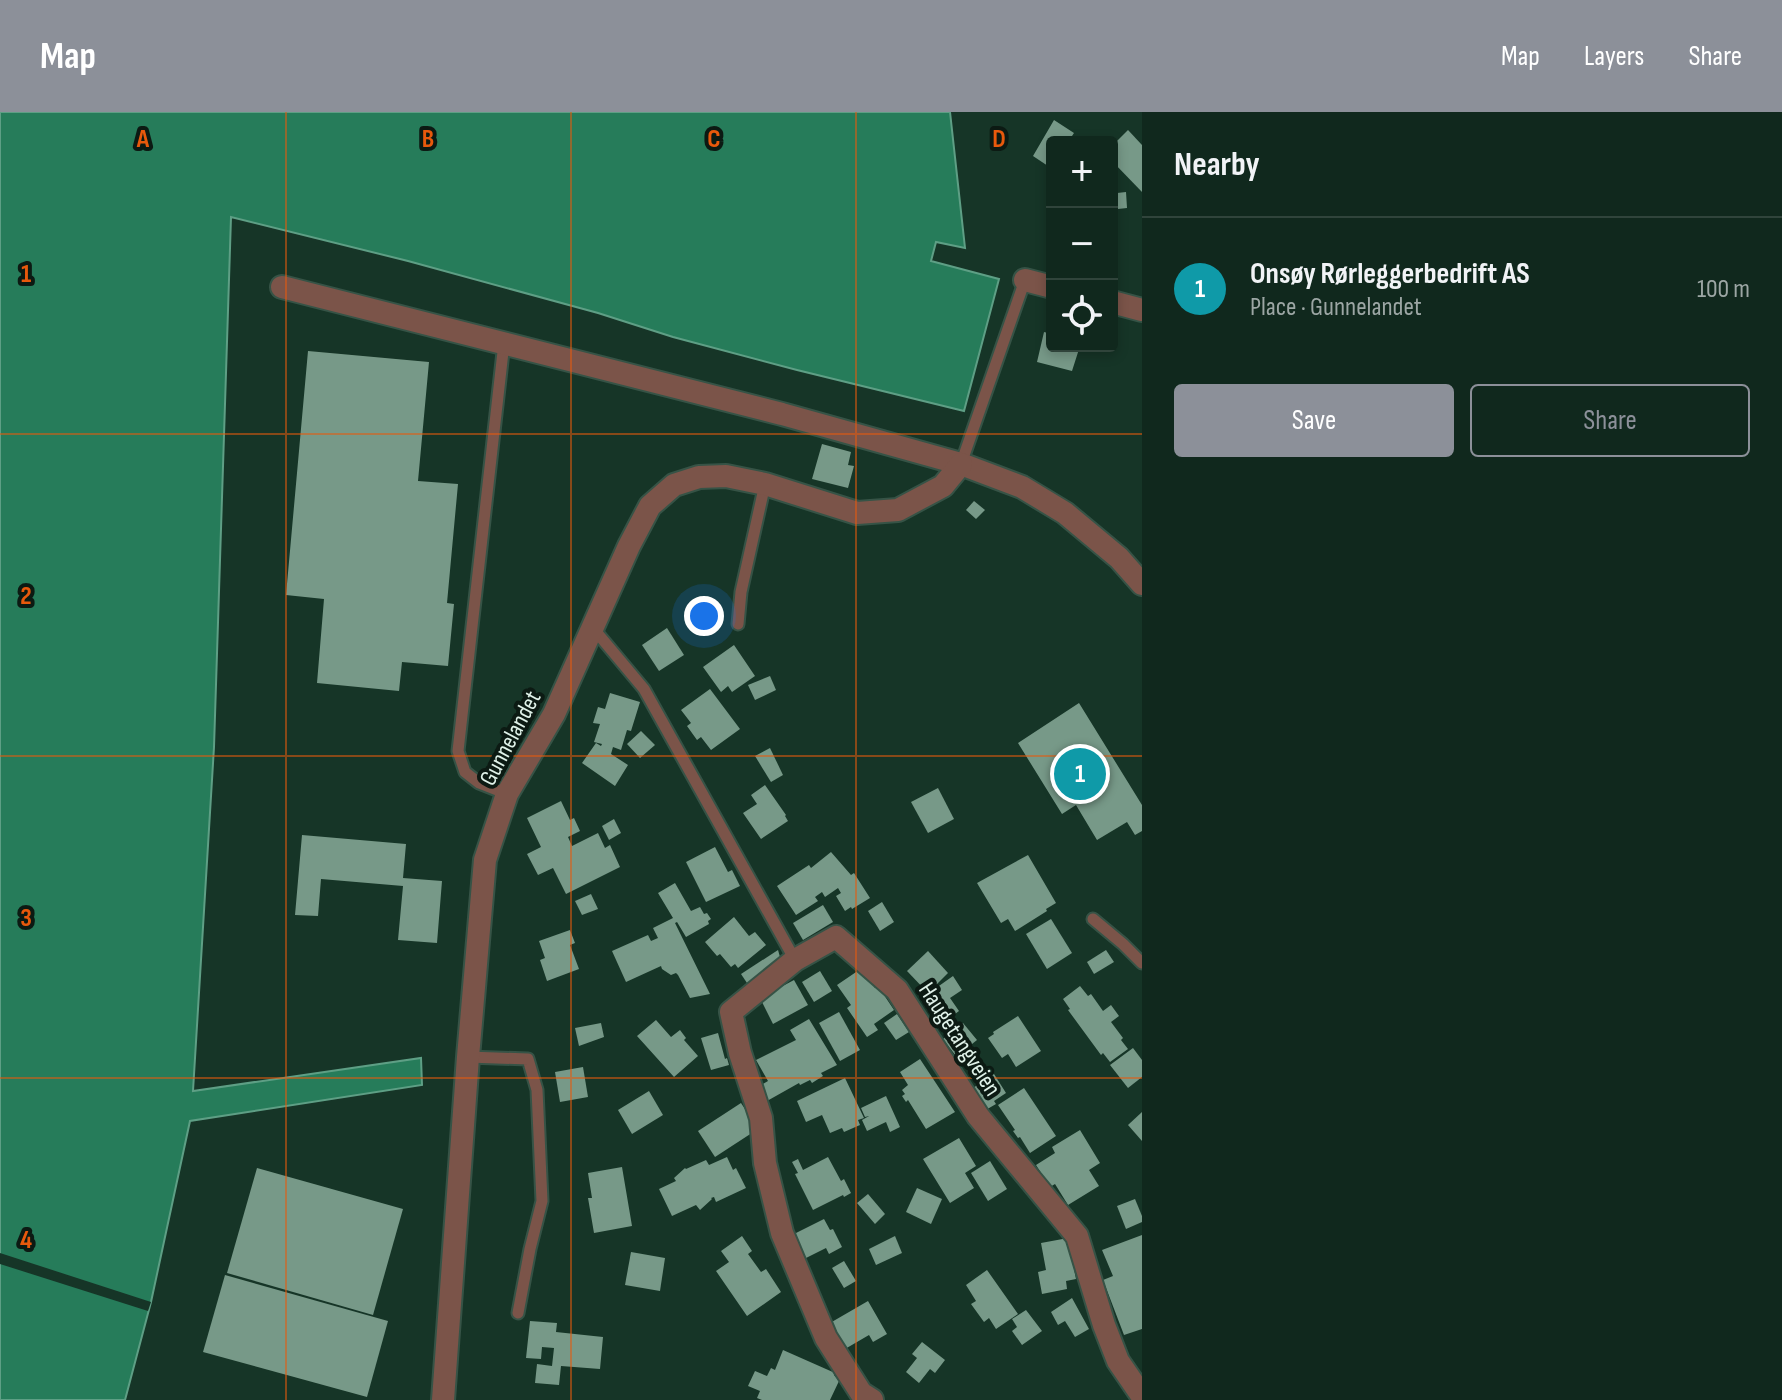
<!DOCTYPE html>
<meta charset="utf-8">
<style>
:root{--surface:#10281d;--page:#1e342a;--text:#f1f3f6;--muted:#9ca6a4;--line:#30443b;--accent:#8c9099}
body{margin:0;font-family:"Sofia Sans Condensed",sans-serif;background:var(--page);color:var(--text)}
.controls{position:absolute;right:24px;top:24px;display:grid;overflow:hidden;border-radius:8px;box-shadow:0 4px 12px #0003}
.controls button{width:72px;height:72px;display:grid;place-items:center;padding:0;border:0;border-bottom:2px solid var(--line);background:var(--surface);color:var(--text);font:40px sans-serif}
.you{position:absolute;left:704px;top:504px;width:28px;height:28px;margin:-20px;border:6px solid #fff;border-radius:50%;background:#1a73e8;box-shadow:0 0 0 12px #1a73e833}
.badge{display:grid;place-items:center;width:52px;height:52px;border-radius:50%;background:var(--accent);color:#fff;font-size:26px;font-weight:700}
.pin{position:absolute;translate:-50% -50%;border:4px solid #fff;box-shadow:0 2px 8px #0006}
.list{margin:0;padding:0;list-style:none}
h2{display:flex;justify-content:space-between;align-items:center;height:104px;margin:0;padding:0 32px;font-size:34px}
h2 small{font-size:26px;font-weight:400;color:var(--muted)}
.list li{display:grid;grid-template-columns:52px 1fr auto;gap:24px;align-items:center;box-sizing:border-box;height:144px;padding:0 32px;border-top:2px solid var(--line)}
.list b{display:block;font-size:30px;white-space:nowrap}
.list p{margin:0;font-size:26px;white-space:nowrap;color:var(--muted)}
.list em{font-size:26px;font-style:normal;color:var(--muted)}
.actions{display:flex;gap:16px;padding:24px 32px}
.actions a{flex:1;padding:18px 0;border:2px solid var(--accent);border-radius:8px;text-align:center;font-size:28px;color:var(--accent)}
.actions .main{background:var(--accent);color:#fff}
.icon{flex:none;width:44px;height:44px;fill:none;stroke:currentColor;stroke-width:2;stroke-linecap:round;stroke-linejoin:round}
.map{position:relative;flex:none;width:1142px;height:1288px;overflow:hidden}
header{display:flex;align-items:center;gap:48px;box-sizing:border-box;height:112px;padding:0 40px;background:var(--accent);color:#fff}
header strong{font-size:38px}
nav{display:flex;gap:44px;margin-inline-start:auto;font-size:28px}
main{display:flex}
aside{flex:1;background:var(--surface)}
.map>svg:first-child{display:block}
</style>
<header>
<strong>Map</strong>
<nav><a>Map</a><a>Layers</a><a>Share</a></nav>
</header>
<main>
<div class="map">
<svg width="1142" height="1288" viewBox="0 0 1142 1288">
<rect width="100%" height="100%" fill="#163527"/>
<!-- water -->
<path fill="#267c5a" stroke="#5e9f85" stroke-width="2" d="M0,0H950L965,136L936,130L931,149L999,167L964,299L797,258L673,225L598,201L408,149L231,105L214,635L193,979L421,946L422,973L190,1009L151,1190L125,1288H0Z"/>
<!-- pier -->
<path fill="#163527" d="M0,1141L151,1190L148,1199L0,1152Z"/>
<!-- building -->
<g fill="#798">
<path d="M1054,8L1074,21L1068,30H1052L1051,56L1033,44Z"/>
<path d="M1128,18L1142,33V80L1112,49V34Z"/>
<path d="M1112,77H1116L1117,81L1126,80L1127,96L1118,97V100H1112Z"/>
<path d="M1044,220L1052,222V234H1080L1072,259L1037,250Z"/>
<path d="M308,239L429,250L418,369L458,372L447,491L454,492L448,554L402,550L399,579L317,571L324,487L286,483Z"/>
<path d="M822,332L851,340L848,353L854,354L848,376L812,367Z"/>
<path d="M974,389L985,398L976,407L966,398Z"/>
<path d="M667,516L684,543L659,559L642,533Z"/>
<path d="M734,533L755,564L732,580L728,574L721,580L703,555Z"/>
<path d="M770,564L776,578L755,588L748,573Z"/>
<path d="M710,577L740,617L711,638L701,625L697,628L687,614L691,611L681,598Z"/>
<path d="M610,581L640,590L631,619L627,618L621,638L613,635L611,642L628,653L615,674L582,651L596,631L601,634L602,632L594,630L600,612L593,611L598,595L605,597Z"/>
<path d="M1079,591L1142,693V719L1135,723L1127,710L1097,728L1076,693L1062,702L1018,631Z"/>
<path d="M641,619L655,633L640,646L627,632Z"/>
<path d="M770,636L783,663L771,670L755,644Z"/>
<path d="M765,673L786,703L785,704L788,709L761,727L743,701L757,692L751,683Z"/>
<path d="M938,676L954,707L928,721L911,690Z"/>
<path d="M561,689L570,708L574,706L580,719L568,725L572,734L598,721L605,736L610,733L620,755L566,782L553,756L538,763L527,742L541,735L527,706Z"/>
<path d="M614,707L621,721L609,728L602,714Z"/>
<path d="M302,723L406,732L403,766L442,769L437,831L398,828L403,774L321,767L318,804L295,803Z"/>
<path d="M715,735L728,760L732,758L740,774L706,790L686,750Z"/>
<path d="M831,740L851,763L854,761L870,786L852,797L851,795L845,799L836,784L841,781L838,776L825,785L822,780L815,785L818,789L796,803L777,774L809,753L811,756Z"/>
<path d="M1028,743L1056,791L1046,797L1047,799L1015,819L1008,807L1001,811L977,771Z"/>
<path d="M675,771L691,799L700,795L704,802L707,801L711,807L708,809L709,812L686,825L677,810L675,811L710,882L690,886L678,863L676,861L671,863L662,857L661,854L626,870L612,839L648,823L651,829L658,826L653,816L673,806L658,781Z"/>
<path d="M591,782L598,797L582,803L575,789Z"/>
<path d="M882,790L894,810L880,819L868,799Z"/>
<path d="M823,793L833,810L803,828L793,811Z"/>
<path d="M734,805L749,824L755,820L766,833L738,856L735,852L731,855L720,842L717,844L705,830Z"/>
<path d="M1051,807L1072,841L1047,857L1026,822Z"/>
<path d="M570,818L575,831L570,833L579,857L547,869L540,848L545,846L539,829Z"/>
<path d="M778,838L782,852L749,874L741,862Z"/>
<path d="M1106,838L1114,850L1094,862L1087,850Z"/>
<path d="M928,839L948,861L928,881L907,859Z"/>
<path d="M862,856L875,876L878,874L894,898L874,912L878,918L867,925L847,896L851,893L837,873Z"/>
<path d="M820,859L832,879L814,890L802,870Z"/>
<path d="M953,864L962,878L950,886L959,899L947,908L929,881Z"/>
<path d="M794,868L808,893L773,912L760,886Z"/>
<path d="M1080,874L1088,884L1091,882L1103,899L1111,893L1119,904L1111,910L1123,926L1121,928L1128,937L1110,950L1103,941L1101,943L1068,898L1070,897L1063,887Z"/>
<path d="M839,900L860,938L840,949L819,911Z"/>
<path d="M897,902L909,920L896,928L884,911Z"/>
<path d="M1018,904L1041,939L1016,955L1008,942L1002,946L988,926L994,922L993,920Z"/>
<path d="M809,907L837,953L821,961L823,964L812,971L810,968L800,973L799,971L767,989L758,975L768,969L756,948L796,928L790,918Z"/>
<path d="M656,908L671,925L680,918L686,926L684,928L698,944L674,965L637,924Z"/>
<path d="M601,911L604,925L579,934L575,916Z"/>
<path d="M963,911L977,928L967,936L970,940L959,948L943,927Z"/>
<path d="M718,921L725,947L727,946L729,953L711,958L701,926Z"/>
<path d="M1133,936L1142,948V965L1128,976L1110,953Z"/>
<path d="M920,947L955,1000L926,1017L908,988L906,990L902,984L905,982L902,978L908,973L900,960Z"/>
<path d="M583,955L588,985L560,990L555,960Z"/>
<path d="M994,962L1006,981L994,989L996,992L984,999L970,978Z"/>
<path d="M845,966L864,1006L858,1008L860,1013L844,1020L842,1016L830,1021L822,1003L806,1010L797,989Z"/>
<path d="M1024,976L1056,1024L1030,1041L1020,1025L1018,1026L1013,1019L1015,1018L998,993Z"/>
<path d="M649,979L663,1003L632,1022L618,998Z"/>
<path d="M886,984L900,1015L890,1020L886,1010L867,1019L862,1008L869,1004L865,1005L861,996Z"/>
<path d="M741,991L758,1017L715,1045L698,1019Z"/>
<path d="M1142,1000V1029L1128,1013Z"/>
<path d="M1080,1018L1100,1051L1089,1058L1099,1074L1068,1093L1055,1072L1050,1075L1036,1053L1055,1041L1052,1035Z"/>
<path d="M959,1026L976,1054L965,1061L974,1076L950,1091L923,1047Z"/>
<path d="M727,1045L733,1058L736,1056L746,1076L716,1090L714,1085L711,1086L712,1087L700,1098L696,1093L672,1104L659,1077L676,1069L674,1066L685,1056L686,1057L706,1048L709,1053Z"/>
<path d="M828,1045L841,1069L844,1067L851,1081L844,1085L843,1083L813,1098L795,1062L798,1061L792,1050L798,1047L803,1058Z"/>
<path d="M990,1049L1007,1077L988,1089L971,1061Z"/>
<path d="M622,1055L632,1114L594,1121L588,1086H592L588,1061Z"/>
<path d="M257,1056L403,1097L373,1203L227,1161Z"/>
<path d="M917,1076L942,1087L931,1112L906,1100Z"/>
<path d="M868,1082L885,1102L875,1112L857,1091Z"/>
<path d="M1135,1087L1142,1104V1110L1126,1117L1117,1094Z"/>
<path d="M824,1107L830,1118L833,1117L842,1135L829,1142L826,1136L804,1147L792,1123Z"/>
<path d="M1142,1123V1217L1124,1223L1103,1168L1113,1164L1102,1138Z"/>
<path d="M742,1124L752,1139L748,1142L761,1160L766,1157L781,1180L747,1204L716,1159L729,1150L721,1139Z"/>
<path d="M895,1124L902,1141L876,1153L869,1137Z"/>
<path d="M1068,1126L1076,1167L1066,1169L1067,1177L1042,1182L1038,1160L1046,1158L1041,1131Z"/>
<path d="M631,1140L665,1146L660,1179L625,1173Z"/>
<path d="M844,1149L856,1169L844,1176L832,1156Z"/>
<path d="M987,1158L1018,1202L996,1217L989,1206L984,1210L971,1192L976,1189L966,1173Z"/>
<path d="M225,1163L388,1209L367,1285L203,1240Z"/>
<path d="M1072,1186L1089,1217L1075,1225L1065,1209L1058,1213L1051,1200Z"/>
<path d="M868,1189L887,1222L873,1230L869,1223L845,1237L830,1211Z"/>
<path d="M1026,1198L1042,1219L1022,1233L1012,1219L1017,1215L1012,1207Z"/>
<path d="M530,1209L557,1211L556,1220L603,1225L600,1257L561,1254L559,1273L535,1271L537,1252L552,1254L554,1236L542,1235L541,1247L526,1246Z"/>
<path d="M922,1230L945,1248L935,1261L930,1257L919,1271L906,1260L917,1246L912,1242Z"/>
<path d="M783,1238L835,1261L834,1263L839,1269L830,1288H762L757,1286L760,1279L748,1274L755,1259L767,1264L771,1256L775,1258Z"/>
</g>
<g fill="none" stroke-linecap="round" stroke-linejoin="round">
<defs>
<g id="lane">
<path d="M504,231L458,639L465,660L479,671L507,682"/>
<path d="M961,352L1025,168"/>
<path d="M738,512L741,480L765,372"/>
<path d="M593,516L644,577L795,848"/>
<path d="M1093,807L1123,832L1142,851"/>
<path d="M468,945L528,947L537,978L542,1089L530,1137L518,1201"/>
</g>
<g id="street">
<path d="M1025,168L1052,175"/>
<path d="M282,175L782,302L961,352L1022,375L1065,401L1119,446L1142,472"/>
<path d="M1112,190L1142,198"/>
<path d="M443,1288L468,945L485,748L507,682L554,602L629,434L650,394L674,373L699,365L726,364L765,372L857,401L898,398L943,374L961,352"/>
<path d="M872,1288L861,1281L826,1226L782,1121L765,1051L761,1006L740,941L731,900L795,848L836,825L897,878L978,1004L1077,1124L1104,1213L1118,1249L1142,1284"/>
</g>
</defs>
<!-- lane casing -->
<use href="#lane" stroke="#365346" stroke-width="15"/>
<!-- street casing -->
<use href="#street" stroke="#365346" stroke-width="26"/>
<!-- lane -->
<use href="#lane" stroke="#7b5449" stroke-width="11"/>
<!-- street -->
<use href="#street" stroke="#7b5449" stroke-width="22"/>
</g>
<!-- grid -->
<path fill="none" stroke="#e8590c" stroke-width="2" stroke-opacity="0.55" d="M286,0V1288M571,0V1288M856,0V1288M0,322H1142M0,644H1142M0,966H1142"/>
<g text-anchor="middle" stroke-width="8" stroke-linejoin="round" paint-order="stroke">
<!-- street labels -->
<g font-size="24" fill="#e0f2e9" stroke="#0c1a13">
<text transform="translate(510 626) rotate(-62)" y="8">Gunnelandet</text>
<text transform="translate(960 927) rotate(57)" y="8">Haugetangveien</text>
</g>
</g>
<g font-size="26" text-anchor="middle" font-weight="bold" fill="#e8590c" stroke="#0c1a13" stroke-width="8" stroke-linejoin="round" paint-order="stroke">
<text x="143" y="35">A</text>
<text x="428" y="35">B</text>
<text x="714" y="35">C</text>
<text x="999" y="35">D</text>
<text x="26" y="170">1</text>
<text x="26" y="492">2</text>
<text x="26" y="814">3</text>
<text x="26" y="1136">4</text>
</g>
</svg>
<div class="controls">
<button>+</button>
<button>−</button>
<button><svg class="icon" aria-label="locate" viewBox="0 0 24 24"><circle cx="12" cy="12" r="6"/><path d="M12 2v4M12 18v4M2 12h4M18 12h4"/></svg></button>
</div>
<div class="you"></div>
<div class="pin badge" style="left:1080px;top:662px;background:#0f9aa8">1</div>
</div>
<aside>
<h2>Nearby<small></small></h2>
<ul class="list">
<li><span class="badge" style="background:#0f9aa8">1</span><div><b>Onsøy Rørleggerbedrift AS</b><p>Place · Gunnelandet</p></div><em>100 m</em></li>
</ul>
<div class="actions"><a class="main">Save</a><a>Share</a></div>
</aside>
</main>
